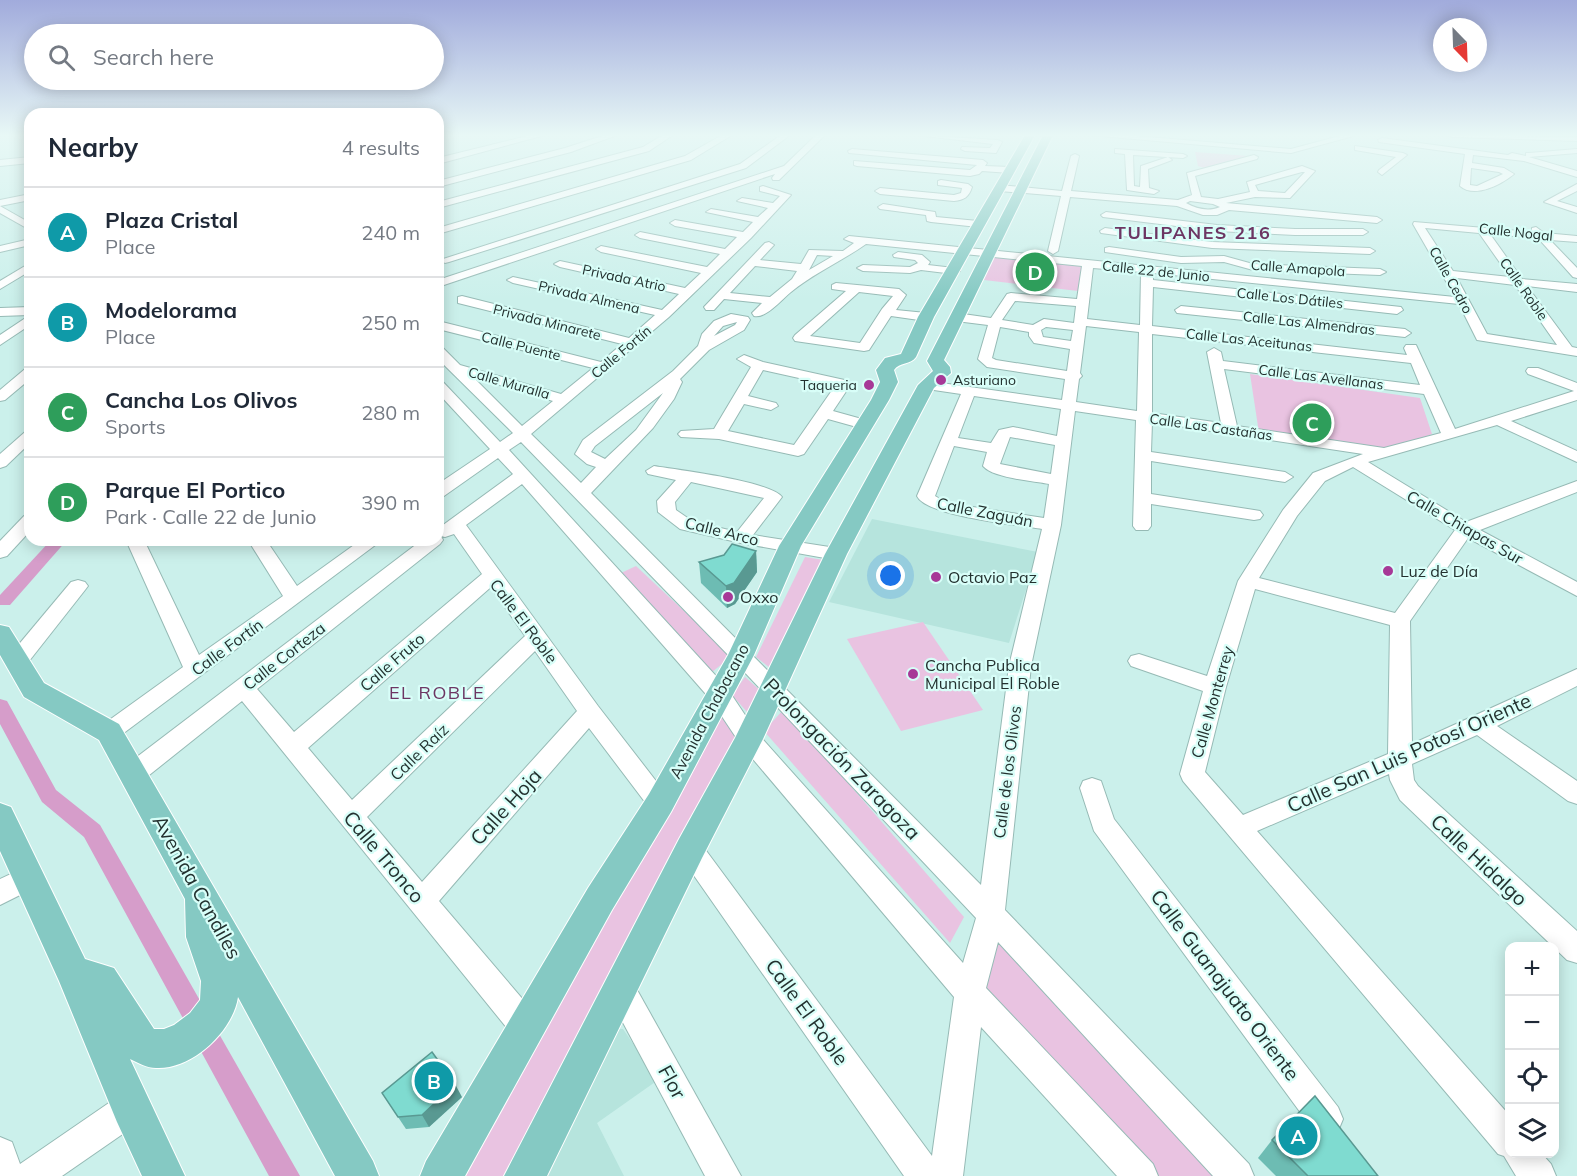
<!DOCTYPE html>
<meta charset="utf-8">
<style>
:root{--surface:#fff;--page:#f6f6f7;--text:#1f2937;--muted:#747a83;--line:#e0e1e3;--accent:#d93025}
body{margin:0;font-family:Mulish,sans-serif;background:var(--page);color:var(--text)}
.controls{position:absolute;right:18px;bottom:18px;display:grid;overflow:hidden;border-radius:12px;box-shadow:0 3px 15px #0003}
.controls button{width:54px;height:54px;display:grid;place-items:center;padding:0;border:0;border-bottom:2px solid var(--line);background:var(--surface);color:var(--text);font:30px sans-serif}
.compass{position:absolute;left:1433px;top:18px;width:54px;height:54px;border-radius:50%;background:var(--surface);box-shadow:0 3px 15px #0003;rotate:157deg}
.you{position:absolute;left:891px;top:576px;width:21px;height:21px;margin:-15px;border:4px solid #fff;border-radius:50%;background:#1a73e8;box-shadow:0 0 0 9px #1a73e833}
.badge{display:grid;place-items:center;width:39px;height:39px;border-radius:50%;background:var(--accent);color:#fff;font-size:20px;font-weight:700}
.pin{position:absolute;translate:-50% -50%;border:3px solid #fff;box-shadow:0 2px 6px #0006}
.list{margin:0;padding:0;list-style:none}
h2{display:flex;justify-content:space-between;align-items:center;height:78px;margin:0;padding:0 24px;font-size:26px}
h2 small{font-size:20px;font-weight:400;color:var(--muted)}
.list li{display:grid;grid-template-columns:39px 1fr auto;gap:18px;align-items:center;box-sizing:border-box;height:90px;padding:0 24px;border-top:2px solid var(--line)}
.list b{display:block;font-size:22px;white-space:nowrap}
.list p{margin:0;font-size:20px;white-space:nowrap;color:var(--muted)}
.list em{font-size:20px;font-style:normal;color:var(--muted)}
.icon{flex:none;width:33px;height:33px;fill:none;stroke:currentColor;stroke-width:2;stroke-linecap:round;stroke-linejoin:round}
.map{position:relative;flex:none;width:1577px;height:1176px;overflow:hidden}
.search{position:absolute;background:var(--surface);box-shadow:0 3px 15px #0003;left:24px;top:24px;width:420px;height:66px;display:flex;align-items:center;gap:15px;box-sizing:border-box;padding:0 21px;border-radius:33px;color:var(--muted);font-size:22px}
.panel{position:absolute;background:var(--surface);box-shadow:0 3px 15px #0003;left:24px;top:108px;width:420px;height:438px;border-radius:18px}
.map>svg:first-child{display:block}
</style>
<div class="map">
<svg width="1577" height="1176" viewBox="0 0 1577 1176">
<rect width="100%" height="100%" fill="#cbf0eb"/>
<!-- built -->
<g fill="#b6e4dd">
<path d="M872,519L1038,552L1009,643L829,602Z"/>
<path d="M616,1029H623L658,1080L597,1123L624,1176H543Z"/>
</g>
<!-- green -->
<g fill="#e9c3e1">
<path d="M1195,152L1249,156L1204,168L1198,166Z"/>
<path d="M995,256L1082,265L1078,291L984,280Z"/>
<path d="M1250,374L1420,398L1432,434L1408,444L1382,449L1259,433Z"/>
<path d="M805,557L830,561L774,671L756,657Z"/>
<path d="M636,566L732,656L712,672L621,573Z"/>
<path d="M923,622L983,710L901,731L847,639Z"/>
<path d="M745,677L762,692L748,713L732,695Z"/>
<path d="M720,706L744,740L517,1176H455Z"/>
<path d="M784,709L964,917L950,943L764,731Z"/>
<path d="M997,942L1218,1176H1149L985,991Z"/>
</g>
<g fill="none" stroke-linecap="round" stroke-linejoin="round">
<!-- canal -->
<g fill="#d69dca" fill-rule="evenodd">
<path d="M51,540H67L10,605H0V595Z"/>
<path d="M0,699L7,701L56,790L100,825L300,1176H269L84,837L42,802L0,724Z"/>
</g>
<defs>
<g id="minor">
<path d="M531,135H545L438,164V158Z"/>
<path d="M605,135H617L571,152L438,187V181L565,148Z"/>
<path d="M663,135H673L649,151L438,208V202L643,147Z"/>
<path d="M722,135H732L691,160L438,234V228L685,156Z"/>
<path d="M781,135H790L746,168L449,262L445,263L440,260L740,164Z"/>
<path d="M816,135H825L779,180H773L772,178L775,174L438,287V280L784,166Z"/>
<path d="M916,135L998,140L1002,142L996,153L965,151L961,149L962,147L990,148L993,144Z"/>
<path d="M1089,135H1125L1291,149L1343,135H1357L1291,153Z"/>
<path d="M1448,135L1577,137V141L1452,137Z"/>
<path d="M1382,138L1508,155L1512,153L1526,156V153H1529L1577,149V153L1529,157L1577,171V177L1524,161L1473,155L1472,163L1504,168L1514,174C1502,184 1475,199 1460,186L1465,154L1379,142L1378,140ZM1471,168L1499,172L1503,174L1477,186L1470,185Z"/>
<path d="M1355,146L1403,153L1407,155L1382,175L1378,172L1379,170L1396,157L1355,150Z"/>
<path d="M852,149L983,160L987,163L985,166L1010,167L1014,170L1010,173L982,171L979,174L970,176L857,166L854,165V161L970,170L977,165L849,153L848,151Z"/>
<path d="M1115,149L1183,154L1187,156L1183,158L1133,155L1134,186L1140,187L1141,166L1168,157L1172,160L1148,169L1149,188L1159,191L1154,194L1127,190L1125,154L1115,153Z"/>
<path d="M1075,154L1079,156L1071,191L1178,200L1192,195L1187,173L1254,155L1258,157L1257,159L1195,176L1201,197L1218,199L1250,192L1247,182L1302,166L1315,171L1290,198L1255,197L1226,203L1377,217L1382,220L1377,223L1229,210L1217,215H1203L1177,206L1070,197L1058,251L1053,254L1048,251L1061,196L999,191L994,188L999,185L1062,191L1071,156ZM1302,172H1305L1285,193L1258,191L1255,185ZM1190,201L1213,204L1220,207C1208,212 1197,209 1186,203Z"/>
<path d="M30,157V163L0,166V160Z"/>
<path d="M941,180L968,184L972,187C969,197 964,200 954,201L880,194L875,191L880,188L954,195L961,193L962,188L938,185V181Z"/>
<path d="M1577,184V191L1557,201L1577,207V213L1544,202Z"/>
<path d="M763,186L791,195L751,238L669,317L531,434L581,483L596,467L587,464L575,454L583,440L673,371L698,346L702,334L714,321L731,314L748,317L750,320L744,330L709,350L680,379L682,382L674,399L653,428L591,493L981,885L1009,666L1042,529C1018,525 926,516 917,496L961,394L927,389L920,385L927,381L1062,400L1065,379L987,367L978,359L988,325L956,321L950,317L956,313L991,318L1007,294L1011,293L1077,299L1082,266L866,244C842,261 814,273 791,292C782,299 766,319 754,316L752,313L762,303L724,299L714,310H706L704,307L765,243L769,242L774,245L760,260L801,264L809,250L843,251L854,243L844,239L849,236L1455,297L1413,224L1414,222L1532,232V228L1536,227L1544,233L1577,236V242L1550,240L1577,268V278L1573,277L1538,238L1490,234L1522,279L1577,284V292L1527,286L1572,347L1577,348V356L1477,340L1459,304L1153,273V280L1401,307L1403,310L1397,314L1153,287L1152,326L1407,355L1404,348L1406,345H1416L1455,429L1574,391L1528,374L1526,371L1528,368H1538L1577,383V400L1511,421L1577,451V462L1497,425L1368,462L1466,522L1577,481V492L1480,530L1577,582V596L1468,538L1410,621L1412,744L1577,669V686L1497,726L1577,781V804L1568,801L1477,735L1412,764L1414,780L1418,786L1577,931V963L1567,960L1400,800L1390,780L1389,774L1257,831L1510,1116V1154H1542L1551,1164L1556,1176H1516L1504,1156L1498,1154L1183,781L1180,774L1203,691L1131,666L1128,661L1131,656L1139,654L1207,676L1238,581L1283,510L1313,473L1363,454L1152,422L1151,452L1285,472L1293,477L1285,482L1151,461V494L1254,510L1260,511L1263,515L1260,519L1254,520L1151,504V526L1148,530H1136L1133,526L1136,420L1075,411L1061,525L1031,666L1005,910L1249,1164L1254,1176H1213L998,942L986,988L1153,1164L1158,1176H1117L981,1027L963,1176H904L681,857L677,849L681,841L690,838L699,841L932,1156L954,997L741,745L711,700L522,484L466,525L598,706L673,803L669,810L660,813L651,810L589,728L439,901L537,1016L541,1027L537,1038L526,1042L515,1038L242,701L143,780L134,783L125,780L122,773L125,766L422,540H438L439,528L513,474L498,458L444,496L438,497V484L490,449L438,393V381L443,382L500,442L513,433L438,359V347L443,348L460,365L561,394L593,368L438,329V321L601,362L622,344L458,303V297L462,296L629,338L655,315L513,283L507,280L513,277L662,310L679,294L560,267L554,264L560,261L685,288L701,273L601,252L596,249L601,246L707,267L720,254L640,238L635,235L640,232L725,249L737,237L675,226L670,223L675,220L743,232L753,222L706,212L711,209L758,217L768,208L737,201L742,198L773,203L780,196L760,191V187ZM1425,228L1479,233L1510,277L1453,271ZM817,255L833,256L809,270ZM755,266L797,271L792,279L770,297L730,293ZM1093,268L1141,272L1140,325L1087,319ZM1457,278L1515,285L1557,345L1487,334ZM1015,301L1076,306L1074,323L1044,319L1033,325L1002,320ZM737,322L735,325L714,336L723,326ZM1086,326L1139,332L1137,411L1076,402L1079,379L1082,376L1080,373ZM1000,327L1029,332V336L1034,343L1070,349L1067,371L996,360L992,358ZM1046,327L1073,330L1071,341L1043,337L1041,330ZM1152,334L1411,363L1420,385L1223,361L1221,352L1214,348L1207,352L1221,423L1152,413ZM1224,369L1424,394L1441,433L1384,448L1237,426ZM473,377L553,401L522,426ZM663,393L636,430L605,459L591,452L595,446ZM974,396L1061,409L1057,436L1013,427L999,430L991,443L958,438ZM1010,437L1055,445L1051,474L1000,464ZM521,442L734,661L976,918L963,963L757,733L727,688L509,450ZM954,446L987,452L983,466C993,478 1033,481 1049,484L1044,518L947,503L935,496ZM1353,467L1455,530L1395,613L1259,578L1297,516L1325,481ZM454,534L482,574L294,732L257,689L440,544L443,540L441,536L445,537ZM491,587L525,636L352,800L308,748ZM1255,589L1390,625L1388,754L1243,815L1205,772L1226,687ZM535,651L577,711L422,882L367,817Z"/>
<path d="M30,194V200L0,206V200Z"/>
<path d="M883,204L935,212L936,217L978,221L983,224L978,227L931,222L927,221L926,215L880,209L878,207Z"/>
<path d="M0,206L30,223V230L0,213Z"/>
<path d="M1106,212L1217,225L1295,229H1363L1368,232L1363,235H1295L1217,231L1103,217L1101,215Z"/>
<path d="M1105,228L1212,242L1370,248L1375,251L1370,254L1212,248L1101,233L1100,231Z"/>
<path d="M30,239V245L0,252V246Z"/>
<path d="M1109,247L1181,257L1224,256L1253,264L1380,269L1386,272L1380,275L1253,270L1224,262L1181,263L1105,252V248Z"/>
<path d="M898,252L922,255L930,262L928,265L954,268L960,271L954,274L921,270L910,273L863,271L857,268L863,265L910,267L918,263L915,260L894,257L893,255Z"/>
<path d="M30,263V271L0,289V281Z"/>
<path d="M836,283L899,289L906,295L896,310L926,313L932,317L926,321L891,316L869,350L864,351L795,341L793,338L795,335L846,291L832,289V285ZM859,292L893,296L882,309L860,343L810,336Z"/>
<path d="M1181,306L1405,329L1411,333L1405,337L1177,313L1175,310Z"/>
<path d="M30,307V315L0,316V308Z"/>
<path d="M30,315V325L0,345V335Z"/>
<path d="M744,355L763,362L849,381L851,384L833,411L869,421L872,424L864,429L828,419L804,454L798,456L719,439L681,437L678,434L681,431L714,429L751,367L737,359ZM763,370L835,386L794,445L728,431L744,404L771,410L778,406L776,403L748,396Z"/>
<path d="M30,368V379L5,400L0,401V390L25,369Z"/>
<path d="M30,430V443L6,466L0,468V454L25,432Z"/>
<path d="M654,466C678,470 770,481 782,497L753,535L836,548L843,550L845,554L843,558L836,560L741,543L680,529L658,512L657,501L676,480L648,474L646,471ZM691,482L764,498L737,532L692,521L676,510L675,502Z"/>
<path d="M30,515V531L7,556L0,558V541L24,516Z"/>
<path d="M126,540H144L199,655L283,596L248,540H266L297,586L361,540H382L117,738L109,741L101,738L97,732L101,726L183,667Z"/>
<path d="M78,580L85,582L88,586L85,590L26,665L18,667L10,665L7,660L10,655L71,582Z"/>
<path d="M1092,778L1101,781L1114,819L1338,1107L1343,1119L1338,1131L1326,1136L1314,1131L1094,831L1080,788L1083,781Z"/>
<path d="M28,866L38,870L42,878L38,886L0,905V879Z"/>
<path d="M620,975L631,979L741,1176H705L605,989L609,979Z"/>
<path d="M131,1091L143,1096L148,1108L143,1120L62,1176H0V1137L12,1142L20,1164L119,1096Z"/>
</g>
<g id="major">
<path d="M1025,135H1035L934,317L916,357C911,365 899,362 894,370L898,382L889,400L801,546L754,655L671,812L612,910L465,1176H420L426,1161L588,888L649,794L728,655L779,546L871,400L880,382L876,370L885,358L901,354L918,317Z"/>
<path d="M1043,135H1053L944,360L950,367L951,373L934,388L847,554L763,739L702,858L547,1176H504L679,839L735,738L825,554L918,385L933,371L927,361Z"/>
<path d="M0,625L9,627L44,683L119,724L373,1161L379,1176H335L238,997C233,1031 192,1070 156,1068C147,1068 138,1063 130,1059L185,1176H142L117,1122L59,981L0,851V803L11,807L85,959L114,968L154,1029H164L174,1025L190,1013L200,1000L201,981L186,937L185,899L99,740L24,697L0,655Z"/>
</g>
</defs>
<!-- minor casing -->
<use href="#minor" stroke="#96bab5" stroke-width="2"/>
<!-- major casing -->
<use href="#major" stroke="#fff" stroke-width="2"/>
<!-- minor -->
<use href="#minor" fill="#fff" fill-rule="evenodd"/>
<!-- major -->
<use href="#major" fill="#85c9c3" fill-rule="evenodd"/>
</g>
<!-- wall -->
<g fill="#6dbcb3">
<path d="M756,551L757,572L735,604L727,608L701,583L699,562Z"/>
<path d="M382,1093L462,1097L429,1127L406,1129Z"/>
<path d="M1272,1140L1378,1176H1276L1258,1158Z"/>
</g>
<!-- shaded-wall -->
<g fill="#599992">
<path d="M756,551L757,572L735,604L727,608L726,586Z"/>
<path d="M455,1084L462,1097L429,1127L422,1115Z"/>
</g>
<!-- building -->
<g fill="#7fdbd0" stroke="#599992" stroke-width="1.5">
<path d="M732,544L756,551L734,583L726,586L699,562L724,555Z"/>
<path d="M432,1052L455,1084L422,1115L398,1117L382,1093Z"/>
<path d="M1315,1096L1378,1176H1308L1272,1140Z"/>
</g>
<!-- sky -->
<linearGradient id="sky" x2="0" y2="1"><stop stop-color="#a1abdc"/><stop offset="0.45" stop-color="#e8f8f6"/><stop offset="1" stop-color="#e8f8f6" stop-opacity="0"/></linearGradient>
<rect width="1577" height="300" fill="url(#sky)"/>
<!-- markers -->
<g fill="#a73997" stroke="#d8fef8" stroke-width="2">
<circle cx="941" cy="380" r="6"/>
<circle cx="869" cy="385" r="6"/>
<circle cx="1388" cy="571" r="6"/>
<circle cx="936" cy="577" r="6"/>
<circle cx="728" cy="597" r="6"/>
<circle cx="913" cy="674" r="6"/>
</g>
<g text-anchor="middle" stroke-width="4.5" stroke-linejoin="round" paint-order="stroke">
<!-- far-street labels -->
<g font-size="14" fill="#23312f" stroke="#d8fef8">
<text transform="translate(1516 232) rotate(6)" y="5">Calle Nogal</text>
<text transform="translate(1298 268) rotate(4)" y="5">Calle Amapola</text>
<text transform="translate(1156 271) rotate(6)" y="5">Calle 22 de Junio</text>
<text transform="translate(624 278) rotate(12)" y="5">Privada Atrio</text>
<text transform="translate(1451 280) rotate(61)" y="5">Calle Cedro</text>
<text transform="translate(1524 289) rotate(55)" y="5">Calle Roble</text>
<text transform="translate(589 297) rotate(13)" y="5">Privada Almena</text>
<text transform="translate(1290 298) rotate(6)" y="5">Calle Los Dátiles</text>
<text transform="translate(547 322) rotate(14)" y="5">Privada Minarete</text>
<text transform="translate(1309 323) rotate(6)" y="5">Calle Las Almendras</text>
<text transform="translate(1249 340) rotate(6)" y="5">Calle Las Aceitunas</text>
<text transform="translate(521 346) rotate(14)" y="5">Calle Puente</text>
<text transform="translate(621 352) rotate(-40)" y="5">Calle Fortín</text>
<text transform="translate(1321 377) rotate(7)" y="5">Calle Las Avellanas</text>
<text transform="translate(509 383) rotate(16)" y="5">Calle Muralla</text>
<text transform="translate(1211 427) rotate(8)" y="5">Calle Las Castañas</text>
</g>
<!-- far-poi labels -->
<g font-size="14" fill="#23312f" stroke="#d8fef8" text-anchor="start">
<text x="953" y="385">Asturiano</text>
<text x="857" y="390" text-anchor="end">Taqueria</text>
</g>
<!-- street labels -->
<g font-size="16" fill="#23312f" stroke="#d8fef8">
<text transform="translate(985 512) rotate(11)" y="6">Calle Zaguán</text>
<text transform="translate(1465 527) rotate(30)" y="6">Calle Chiapas Sur</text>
<text transform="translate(722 531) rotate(14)" y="6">Calle Arco</text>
<text transform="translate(524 621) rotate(53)" y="6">Calle El Roble</text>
<text transform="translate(227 647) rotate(-36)" y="6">Calle Fortín</text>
<text transform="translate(284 656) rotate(-38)" y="6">Calle Corteza</text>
<text transform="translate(392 662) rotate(-41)" y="6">Calle Fruto</text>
<text transform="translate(1212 702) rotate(-74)" y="6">Calle Monterrey</text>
<text transform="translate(709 711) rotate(-62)" y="6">Avenida Chabacano</text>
<text transform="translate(419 752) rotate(-44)" y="6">Calle Raíz</text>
<text transform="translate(1007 772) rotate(-83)" y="6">Calle de los Olivos</text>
</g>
<!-- poi labels -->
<g font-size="16" fill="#23312f" stroke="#d8fef8" text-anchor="start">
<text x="1400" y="577">Luz de Día</text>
<text x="948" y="583">Octavio Paz</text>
<text x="740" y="603">Oxxo</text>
<text x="925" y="671">Cancha Publica<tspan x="925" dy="18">Municipal El Roble</tspan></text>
</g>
<!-- far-district labels -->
<g font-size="18" font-weight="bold" letter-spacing="1.5" fill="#6d3663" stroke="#d8fef8">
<text x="1193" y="239">TULIPANES 216</text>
</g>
<!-- neighbourhood labels -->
<g font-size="18" letter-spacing="1.5" fill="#6d3663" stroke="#d8fef8">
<text x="437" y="699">EL ROBLE</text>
</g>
<!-- near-street labels -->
<g font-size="20" fill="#23312f" stroke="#d8fef8">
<text transform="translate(1409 753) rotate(-24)" y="7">Calle San Luis Potosí Oriente</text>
<text transform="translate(842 759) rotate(46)" y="7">Prolongación Zaragoza</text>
<text transform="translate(506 807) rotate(-48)" y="7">Calle Hoja</text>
<text transform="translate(384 857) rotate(50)" y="7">Calle Tronco</text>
<text transform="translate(1479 860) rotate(43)" y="7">Calle Hidalgo</text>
<text transform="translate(197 887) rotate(61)" y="7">Avenida Candiles</text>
<text transform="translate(1225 985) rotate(53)" y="7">Calle Guanajuato Oriente</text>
<text transform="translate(807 1012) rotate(54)" y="7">Calle El Roble</text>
<text transform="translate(672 1082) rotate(61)" y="7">Flor</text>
</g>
</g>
</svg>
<div class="controls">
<button>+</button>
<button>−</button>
<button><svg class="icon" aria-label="locate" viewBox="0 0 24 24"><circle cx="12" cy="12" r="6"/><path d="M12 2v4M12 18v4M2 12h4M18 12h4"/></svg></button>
<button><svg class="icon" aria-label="layers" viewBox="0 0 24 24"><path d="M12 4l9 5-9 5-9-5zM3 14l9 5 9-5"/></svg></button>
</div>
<svg class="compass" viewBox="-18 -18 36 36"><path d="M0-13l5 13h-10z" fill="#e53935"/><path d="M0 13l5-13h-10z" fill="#747a83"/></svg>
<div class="you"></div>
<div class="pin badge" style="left:1298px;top:1136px;background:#0f9aa8">A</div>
<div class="pin badge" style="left:434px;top:1081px;background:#0f9aa8">B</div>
<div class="pin badge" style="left:1312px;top:423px;background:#2e9e5b">C</div>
<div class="pin badge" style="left:1035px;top:272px;background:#2e9e5b">D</div>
<div class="search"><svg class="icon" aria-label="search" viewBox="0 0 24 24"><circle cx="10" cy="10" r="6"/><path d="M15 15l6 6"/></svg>Search here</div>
<section class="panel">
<h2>Nearby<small>4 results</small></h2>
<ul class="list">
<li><span class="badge" style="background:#0f9aa8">A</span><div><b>Plaza Cristal</b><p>Place</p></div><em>240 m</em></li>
<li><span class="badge" style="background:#0f9aa8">B</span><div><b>Modelorama</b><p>Place</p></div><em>250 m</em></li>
<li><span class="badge" style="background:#2e9e5b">C</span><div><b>Cancha Los Olivos</b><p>Sports</p></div><em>280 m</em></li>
<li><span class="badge" style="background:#2e9e5b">D</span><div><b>Parque El Portico</b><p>Park · Calle 22 de Junio</p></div><em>390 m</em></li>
</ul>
</section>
</div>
